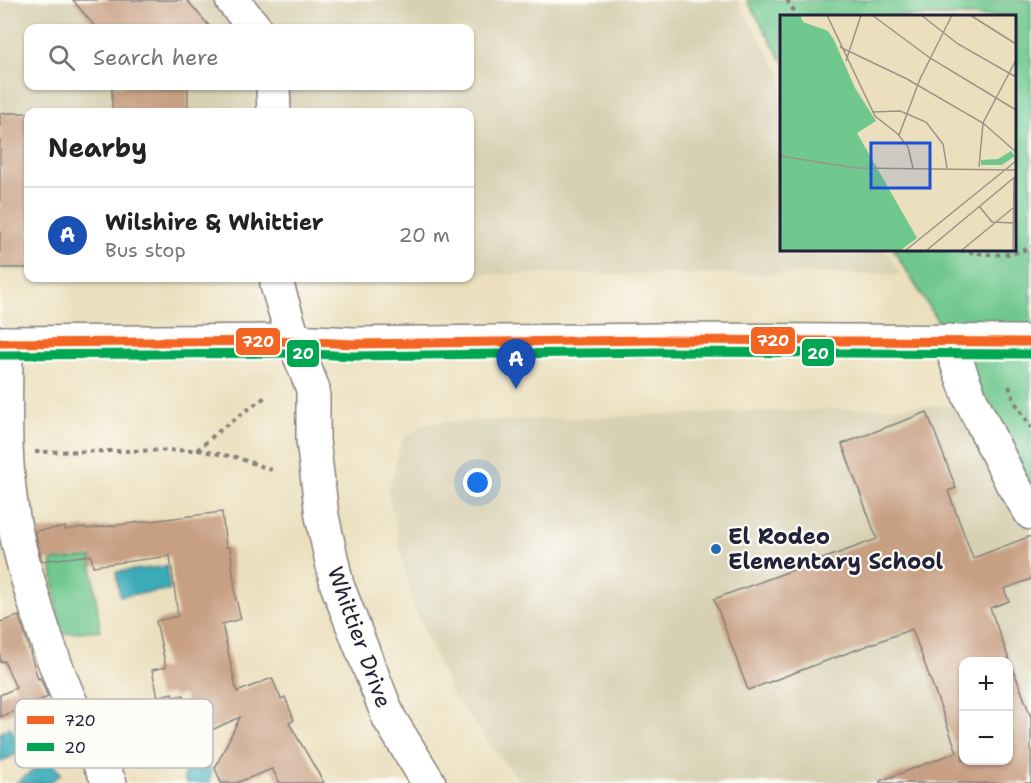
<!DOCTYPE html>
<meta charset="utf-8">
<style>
:root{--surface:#fff;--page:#f2f2f2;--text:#222;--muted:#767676;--line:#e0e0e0;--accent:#1f6fb2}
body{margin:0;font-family:"Shantell Sans",sans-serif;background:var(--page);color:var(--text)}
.controls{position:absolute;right:18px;bottom:18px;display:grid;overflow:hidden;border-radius:12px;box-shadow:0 2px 4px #0004}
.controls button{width:54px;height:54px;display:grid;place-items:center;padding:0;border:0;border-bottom:2px solid var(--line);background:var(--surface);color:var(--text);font:30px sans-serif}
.you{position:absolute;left:478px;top:483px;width:21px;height:21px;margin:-15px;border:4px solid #fff;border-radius:50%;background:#1a73e8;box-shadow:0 0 0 9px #1a73e833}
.badge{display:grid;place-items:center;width:39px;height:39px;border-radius:50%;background:var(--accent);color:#fff;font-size:20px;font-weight:700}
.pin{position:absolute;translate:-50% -50px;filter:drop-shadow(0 2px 3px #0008)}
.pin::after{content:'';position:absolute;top:32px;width:21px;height:18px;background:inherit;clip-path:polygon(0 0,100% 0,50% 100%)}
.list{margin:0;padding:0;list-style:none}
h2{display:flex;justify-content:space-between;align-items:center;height:78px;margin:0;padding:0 24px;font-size:26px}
h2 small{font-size:20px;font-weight:400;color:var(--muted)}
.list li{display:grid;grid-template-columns:39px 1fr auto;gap:18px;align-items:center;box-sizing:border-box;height:96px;padding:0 24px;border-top:2px solid var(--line)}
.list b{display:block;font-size:22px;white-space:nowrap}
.list p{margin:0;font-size:20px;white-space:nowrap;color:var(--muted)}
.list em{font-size:20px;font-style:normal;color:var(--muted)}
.icon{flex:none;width:33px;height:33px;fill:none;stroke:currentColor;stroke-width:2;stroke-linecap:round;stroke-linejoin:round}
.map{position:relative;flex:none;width:1031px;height:783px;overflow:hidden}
.search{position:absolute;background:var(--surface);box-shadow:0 2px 4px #0004;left:24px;top:24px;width:450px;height:66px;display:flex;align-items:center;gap:15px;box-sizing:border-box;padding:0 21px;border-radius:12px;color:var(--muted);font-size:22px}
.panel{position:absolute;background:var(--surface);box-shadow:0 2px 4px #0004;left:24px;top:108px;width:450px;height:174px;border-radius:12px}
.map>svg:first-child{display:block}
</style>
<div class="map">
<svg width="1031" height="783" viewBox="0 0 1031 783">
<rect width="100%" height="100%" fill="#fdfcf7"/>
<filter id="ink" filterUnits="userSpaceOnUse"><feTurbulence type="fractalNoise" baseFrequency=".0167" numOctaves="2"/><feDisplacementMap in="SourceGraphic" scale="12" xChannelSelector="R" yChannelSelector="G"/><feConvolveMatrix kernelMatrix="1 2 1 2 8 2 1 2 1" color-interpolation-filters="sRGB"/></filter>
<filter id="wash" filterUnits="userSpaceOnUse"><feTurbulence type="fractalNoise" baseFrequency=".008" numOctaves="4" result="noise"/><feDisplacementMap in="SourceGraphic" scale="24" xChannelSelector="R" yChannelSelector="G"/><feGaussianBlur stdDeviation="1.35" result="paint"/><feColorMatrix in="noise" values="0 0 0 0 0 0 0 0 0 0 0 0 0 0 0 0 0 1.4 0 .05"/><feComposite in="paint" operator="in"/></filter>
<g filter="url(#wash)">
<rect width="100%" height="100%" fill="#ebdfbd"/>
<!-- built -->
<g fill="#d7d0b2" fill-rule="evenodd">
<path d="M0,0H737L782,76V249H885L900,274H470V112H28V272H0ZM28,28H470V86H28Z"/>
<path d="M989,404L1031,485V783H521L453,697L413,605L388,493L402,440L425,423ZM964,662H1008V760H964Z"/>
</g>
<!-- green -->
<g fill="#70c88e" stroke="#497564" stroke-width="1.5">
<path d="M747,0H1031V485L989,404L893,249H1014V16H782V60Z"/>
<path d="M91,557L100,630L60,634L51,561Z"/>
</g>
<!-- water -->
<g fill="#3babb7" stroke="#2e6679" stroke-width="1.5">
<path d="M167,566L170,590L120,596L116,572Z"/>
<path d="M10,727L23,751L0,762V733Z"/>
<path d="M185,738H190L199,744L201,759L210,767L211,774L210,783H187L184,779L185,768C171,759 165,746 185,738Z"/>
<path d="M50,758L61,774L49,783H16Z"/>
</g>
<g id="blocks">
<!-- building -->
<g fill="#c79f82">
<path d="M73,0H187L211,28H96Z"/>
<rect x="112" y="86" width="76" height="26"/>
<rect x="0" y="113" width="28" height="155"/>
<path d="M927,412L956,488L948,491L973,558L1031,536V579L1004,589L1009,601L990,608L1010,662H963V760H1008V663H1011L1031,717V783H880V781L957,752L912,629L748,690L714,599L877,539L842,444Z"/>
<path d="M222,512L226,547H230L236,599L241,619L222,624L237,692L272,678L281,699L285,697L294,720L289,723L324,783H280L272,769L236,783H221L215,768L240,717L201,735L184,695L173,697L172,693L158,697L152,670L166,667L156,621L178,616L170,556L93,566L91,555L42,561L35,531L65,527V530L85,527L86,529Z"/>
<path d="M19,616L38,679L40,678L48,697L0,717V695L16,688L4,661L0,662V622Z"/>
</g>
</g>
</g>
<g filter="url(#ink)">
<use href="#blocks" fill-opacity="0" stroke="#86807c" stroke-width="1.5"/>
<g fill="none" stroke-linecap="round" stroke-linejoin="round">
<defs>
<g id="minor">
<path d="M232,0L255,28"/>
<path d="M273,86L274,112"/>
<path d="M277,278V285L294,341L313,389V440L322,516L337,585L389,718L429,783"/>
<path d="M949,341L970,398L1012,483L1031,513"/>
<path d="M6,343C6,398 3,455 12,511C16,539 24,567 32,594C51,660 77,723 110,783"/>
</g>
<path id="major" d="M0,343L294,341L353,344L659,340L1031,342"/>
</defs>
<!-- minor casing -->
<use href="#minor" stroke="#86807c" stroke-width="36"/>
<!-- major casing -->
<use href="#major" stroke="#86807c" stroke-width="36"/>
<!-- path -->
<g stroke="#86807c" stroke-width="4" stroke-dasharray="4.5 4.5" stroke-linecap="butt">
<path d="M787,0L797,16"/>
<path d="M951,249C978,253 1006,260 1031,247"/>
<path d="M1009,386L1015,402L1031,428"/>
<path d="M198,450L235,457L275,471"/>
<path d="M35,452L197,450L225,426L268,395"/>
</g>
<!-- minor -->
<use href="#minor" stroke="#fff" stroke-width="33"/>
<!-- major -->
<use href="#major" stroke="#fff" stroke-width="33"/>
<defs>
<path id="bus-1" d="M0,343L294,341L353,344L659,340L1031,342"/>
<path id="bus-2" d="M0,355L294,353L353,356L659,352L1031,354"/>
</defs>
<!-- bus-1 casing -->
<use href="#bus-1" stroke="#fdfcf7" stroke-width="14"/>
<!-- bus-2 casing -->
<use href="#bus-2" stroke="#fdfcf7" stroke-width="14"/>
<!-- bus-1 -->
<use href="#bus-1" stroke="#f26522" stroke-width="9"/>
<!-- bus-2 -->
<use href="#bus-2" stroke="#00a651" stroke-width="9"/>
</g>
</g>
<!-- markers -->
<circle fill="#1f6fb2" stroke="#fdfcf7" stroke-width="2" cx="716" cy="549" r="6"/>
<g text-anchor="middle" stroke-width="4.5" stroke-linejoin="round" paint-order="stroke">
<!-- poi labels -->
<g font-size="22" font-weight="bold" fill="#22223b" stroke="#fdfcf7" text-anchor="start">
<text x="728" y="544">El Rodeo<tspan x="728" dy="25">Elementary School</tspan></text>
</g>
<!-- street labels -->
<g font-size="22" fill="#22223b" stroke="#fdfcf7">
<text transform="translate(360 637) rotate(70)" y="8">Whittier Drive</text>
</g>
</g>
<!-- overview -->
<g transform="translate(780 15)">
<rect width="236" height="236" fill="#ebdfbd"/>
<path d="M0,0H20L23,7L48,16L54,25L75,73L96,106L77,118L137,223L121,235H0ZM231,136L235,141L222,150H201V145L218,144Z" fill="#70c88e"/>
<path fill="none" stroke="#9b9389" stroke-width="1.5" d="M47,0L95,101L119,120M92,0L150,43L236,95M141,0L178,29L236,62M190,0L236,29M60,32L127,64L203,108L236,137M66,46L81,0M93,97L120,96L146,107L163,129L167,153M117,118L128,132L133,153M119,120L140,64L172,0M0,141L76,153L236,155M199,152L203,108L236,45M199,191L212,207L234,208M126,235L236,146M147,235L236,161M182,235L233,193M233,235L234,163"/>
<path fill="#1d4ed8" fill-opacity="0.15" stroke="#1d4ed8" stroke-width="3" d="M91,128H150V173H91Z"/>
<rect width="236" height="236" fill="none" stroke="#22223b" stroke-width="3"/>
</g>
<!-- legend -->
<rect x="15" y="699" width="198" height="69" rx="9" fill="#fdfcf7" stroke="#bbbbbf" stroke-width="1.5"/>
<rect x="27" y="716" width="27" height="8" fill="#f26522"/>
<rect x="27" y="743" width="27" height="8" fill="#00a651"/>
<g font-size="16" fill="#22223b">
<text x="64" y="726">720</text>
<text x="64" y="753">20</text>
</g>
<g stroke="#fdfcf7" stroke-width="2">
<rect x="750" y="326" width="46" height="29" rx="6" fill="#f26522"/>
<rect x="235" y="327" width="46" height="29" rx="6" fill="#f26522"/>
<rect x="801" y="338" width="34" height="29" rx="6" fill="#00a651"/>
<rect x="286" y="339" width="34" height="29" rx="6" fill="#00a651"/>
</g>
<g font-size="16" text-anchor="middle" font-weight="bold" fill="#fff">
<text x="773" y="346">720</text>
<text x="258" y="347">720</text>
<text x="818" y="359">20</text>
<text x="303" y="359">20</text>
</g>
</svg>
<div class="controls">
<button>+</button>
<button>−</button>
</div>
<div class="you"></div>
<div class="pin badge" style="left:516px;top:389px;background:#1a4fb4">A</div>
<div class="search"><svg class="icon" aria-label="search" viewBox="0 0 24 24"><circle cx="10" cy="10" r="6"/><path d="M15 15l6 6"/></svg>Search here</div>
<section class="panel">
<h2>Nearby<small></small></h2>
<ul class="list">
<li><span class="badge" style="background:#1a4fb4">A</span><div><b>Wilshire &amp; Whittier</b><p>Bus stop</p></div><em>20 m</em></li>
</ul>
</section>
</div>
